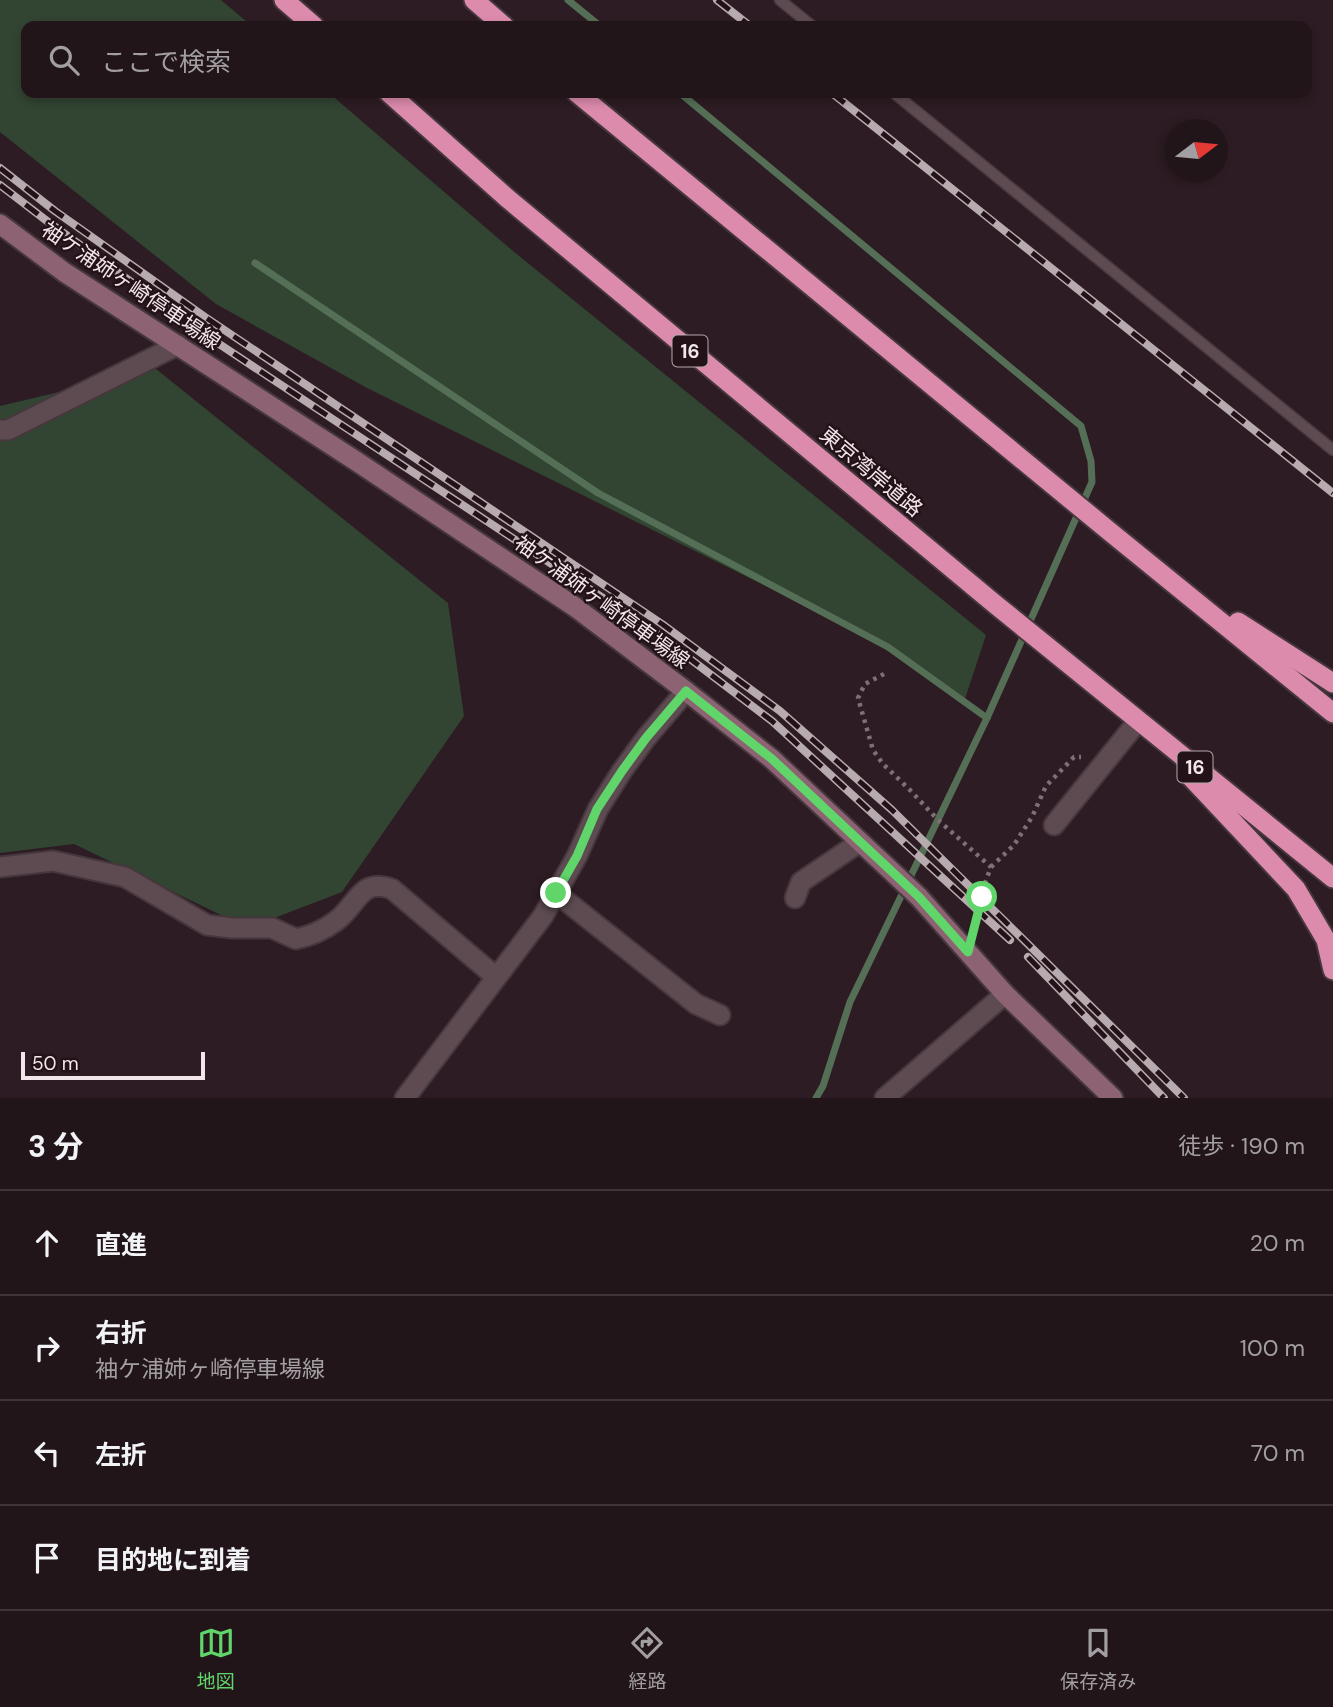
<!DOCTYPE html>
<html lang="ja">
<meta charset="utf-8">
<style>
:root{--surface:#22151a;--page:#2a1e23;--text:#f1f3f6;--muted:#a29fa2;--line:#3f3439;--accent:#60d56a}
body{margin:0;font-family:"DM Sans","Noto Sans JP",sans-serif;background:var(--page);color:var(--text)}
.compass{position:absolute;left:1165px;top:119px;width:63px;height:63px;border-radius:50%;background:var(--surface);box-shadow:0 4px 10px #0003;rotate:74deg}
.scale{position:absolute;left:21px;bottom:18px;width:184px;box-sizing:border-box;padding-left:7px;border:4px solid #f2e6eb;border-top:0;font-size:19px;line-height:24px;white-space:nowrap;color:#f2e6eb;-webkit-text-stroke:5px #231319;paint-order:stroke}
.stop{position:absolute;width:21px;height:21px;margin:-16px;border:5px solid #60d56a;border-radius:50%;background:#fff}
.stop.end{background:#60d56a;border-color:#fff;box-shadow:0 2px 7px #0008}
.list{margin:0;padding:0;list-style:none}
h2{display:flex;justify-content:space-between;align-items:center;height:91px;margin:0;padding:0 28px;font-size:30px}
h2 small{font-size:23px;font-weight:400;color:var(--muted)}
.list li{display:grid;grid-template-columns:46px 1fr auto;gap:21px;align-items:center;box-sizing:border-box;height:105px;padding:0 28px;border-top:2px solid var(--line)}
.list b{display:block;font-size:26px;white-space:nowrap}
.list p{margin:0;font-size:23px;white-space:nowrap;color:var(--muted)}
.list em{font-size:23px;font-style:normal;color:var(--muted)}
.icon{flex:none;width:38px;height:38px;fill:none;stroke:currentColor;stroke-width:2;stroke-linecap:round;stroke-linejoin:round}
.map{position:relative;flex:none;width:1333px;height:1098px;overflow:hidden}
.search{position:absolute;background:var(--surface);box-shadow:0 4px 10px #0003;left:21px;right:21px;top:21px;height:77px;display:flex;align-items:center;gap:18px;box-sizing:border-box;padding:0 24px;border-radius:14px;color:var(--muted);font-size:26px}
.sheet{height:511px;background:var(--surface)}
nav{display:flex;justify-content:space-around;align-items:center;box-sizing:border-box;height:98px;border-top:2px solid var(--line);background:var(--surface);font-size:19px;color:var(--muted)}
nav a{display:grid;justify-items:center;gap:4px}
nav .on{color:var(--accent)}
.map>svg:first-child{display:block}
</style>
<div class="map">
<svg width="1333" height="1098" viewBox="0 0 1333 1098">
<rect width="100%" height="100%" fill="#2d1c23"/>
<!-- green -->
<g fill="#324432">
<path d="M0,0H221L252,26H26V93H329L513,251L986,635L964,702L888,647L367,388L216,304L0,132Z"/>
<path d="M156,369L448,603L464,716L342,892L248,928L74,844L0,853V406Z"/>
</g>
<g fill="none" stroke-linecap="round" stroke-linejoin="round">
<!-- stream -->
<g stroke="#546f55" stroke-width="7">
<path d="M568,0L600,26"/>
<path d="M680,93L1081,426L1091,461L1092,482L987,718L850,1002L823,1086L816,1098"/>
<path d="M255,263L598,493L888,647L987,718"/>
</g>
<defs>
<g id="service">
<path d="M780,0L812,26"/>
<path d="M894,93L1333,450"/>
</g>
<g id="minor">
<path d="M0,430H8L178,345"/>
<path d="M1054,825L1138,721"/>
<path d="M0,867L53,861L125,877L207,925L232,928H272L296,939C310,936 324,930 336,921C358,905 360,877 392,889L496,977"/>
<path d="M556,893L696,1004L720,1015"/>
<path d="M795,898L801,882L860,842"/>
<path d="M405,1098L543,916L577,856L598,809L622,771L646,738L686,691"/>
<path d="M885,1098L1005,994"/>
</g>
<path id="secondary" d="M0,224L64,272L356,461L575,607L686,691L772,759L919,897L1005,994L1113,1098"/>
<g id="trunk">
<path d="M284,0L314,26"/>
<path d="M474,0L504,26"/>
<path d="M389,93L507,198L996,605L1333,878"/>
<path d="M577,93L1109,531L1333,713"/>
<path d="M1238,622L1333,683"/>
<path d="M1188,774L1296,889L1326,940L1333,970"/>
</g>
</defs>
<!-- service casing -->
<use href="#service" stroke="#45373d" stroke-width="13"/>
<!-- minor casing -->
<use href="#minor" stroke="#45373d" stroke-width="23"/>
<!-- secondary casing -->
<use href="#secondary" stroke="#45373d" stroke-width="23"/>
<!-- trunk casing -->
<use href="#trunk" stroke="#45373d" stroke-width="23"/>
<!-- path -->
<g stroke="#7f7076" stroke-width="4.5" stroke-dasharray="3.5 5" stroke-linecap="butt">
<path d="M884,674L865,684L858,698L873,750L883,764L909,789L938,820L991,867L985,883L975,927"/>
<path d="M991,867L1014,845L1032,817L1046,786L1074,757H1081"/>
</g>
<!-- service -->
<use href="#service" stroke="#5e4b52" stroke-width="10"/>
<!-- minor -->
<use href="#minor" stroke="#5e4b52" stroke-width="19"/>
<!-- secondary -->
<use href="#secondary" stroke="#8d6374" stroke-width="19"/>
<!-- trunk -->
<use href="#trunk" stroke="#dc8bac" stroke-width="19"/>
<defs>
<g id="rail">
<path d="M717,0L750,26"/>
<path d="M832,93L1333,493"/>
<path d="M0,168L55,211L205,317L662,624L780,711L892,810L1184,1098"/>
<path d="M0,185L47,221L195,328L656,633L772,721L1010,940"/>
<path d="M1028,957L1164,1098"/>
</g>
</defs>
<!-- rail casing -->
<use href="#rail" stroke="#b8abb0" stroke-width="8"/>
<!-- rail -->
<use href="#rail" stroke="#231319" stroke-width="5" stroke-dasharray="16" stroke-linecap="butt"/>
</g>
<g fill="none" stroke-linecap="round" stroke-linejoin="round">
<!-- route -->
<path stroke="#60d56a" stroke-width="9" d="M556,893L577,856L597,809L622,771L646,738L686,691L772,759L919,897L968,952L982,897"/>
</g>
<g text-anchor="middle" stroke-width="5" stroke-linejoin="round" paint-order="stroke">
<!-- shield labels -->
<g fill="#231319" stroke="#b4a7ac" stroke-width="2">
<rect x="672.5" y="335.5" width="35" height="31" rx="5"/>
<rect x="1177.5" y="751.5" width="35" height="31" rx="5"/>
</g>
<g font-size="19" font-weight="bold" fill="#f2e6eb">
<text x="690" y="358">16</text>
<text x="1195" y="774">16</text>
</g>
<!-- street labels -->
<g font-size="21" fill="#f2e6eb" stroke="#231319">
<text transform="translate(131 286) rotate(34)" y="7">袖ケ浦姉ヶ崎停車場線</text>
<text transform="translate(871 472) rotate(40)" y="7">東京湾岸道路</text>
<text transform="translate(602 602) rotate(36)" y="7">袖ケ浦姉ヶ崎停車場線</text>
</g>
</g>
</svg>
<svg class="compass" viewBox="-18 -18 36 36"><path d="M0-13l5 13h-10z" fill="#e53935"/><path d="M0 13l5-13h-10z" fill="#a29fa2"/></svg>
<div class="scale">50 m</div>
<div class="stop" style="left:982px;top:897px"></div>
<div class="stop end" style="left:556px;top:893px"></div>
<div class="search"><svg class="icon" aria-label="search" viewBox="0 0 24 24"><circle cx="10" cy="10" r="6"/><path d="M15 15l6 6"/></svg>ここで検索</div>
</div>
<section class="sheet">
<h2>3 分<small>徒歩 · 190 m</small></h2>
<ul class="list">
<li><svg class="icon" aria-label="ahead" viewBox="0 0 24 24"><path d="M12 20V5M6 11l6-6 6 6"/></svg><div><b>直進</b></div><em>20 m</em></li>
<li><svg class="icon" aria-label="right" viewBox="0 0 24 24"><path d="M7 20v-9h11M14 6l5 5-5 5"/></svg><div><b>右折</b><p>袖ケ浦姉ヶ崎停車場線</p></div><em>100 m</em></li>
<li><svg class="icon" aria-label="left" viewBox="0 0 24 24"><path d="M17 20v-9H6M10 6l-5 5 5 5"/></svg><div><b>左折</b></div><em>70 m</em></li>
<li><svg class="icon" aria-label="arrive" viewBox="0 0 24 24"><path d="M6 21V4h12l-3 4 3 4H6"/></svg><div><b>目的地に到着</b></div></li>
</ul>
</section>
<nav>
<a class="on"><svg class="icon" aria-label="map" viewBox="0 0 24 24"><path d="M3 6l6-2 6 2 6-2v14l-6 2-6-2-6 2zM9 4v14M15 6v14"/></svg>地図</a>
<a><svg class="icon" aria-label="directions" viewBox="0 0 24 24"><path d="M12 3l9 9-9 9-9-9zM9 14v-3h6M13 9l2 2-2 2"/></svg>経路</a>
<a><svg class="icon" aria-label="saved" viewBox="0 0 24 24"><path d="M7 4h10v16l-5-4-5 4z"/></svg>保存済み</a>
</nav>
